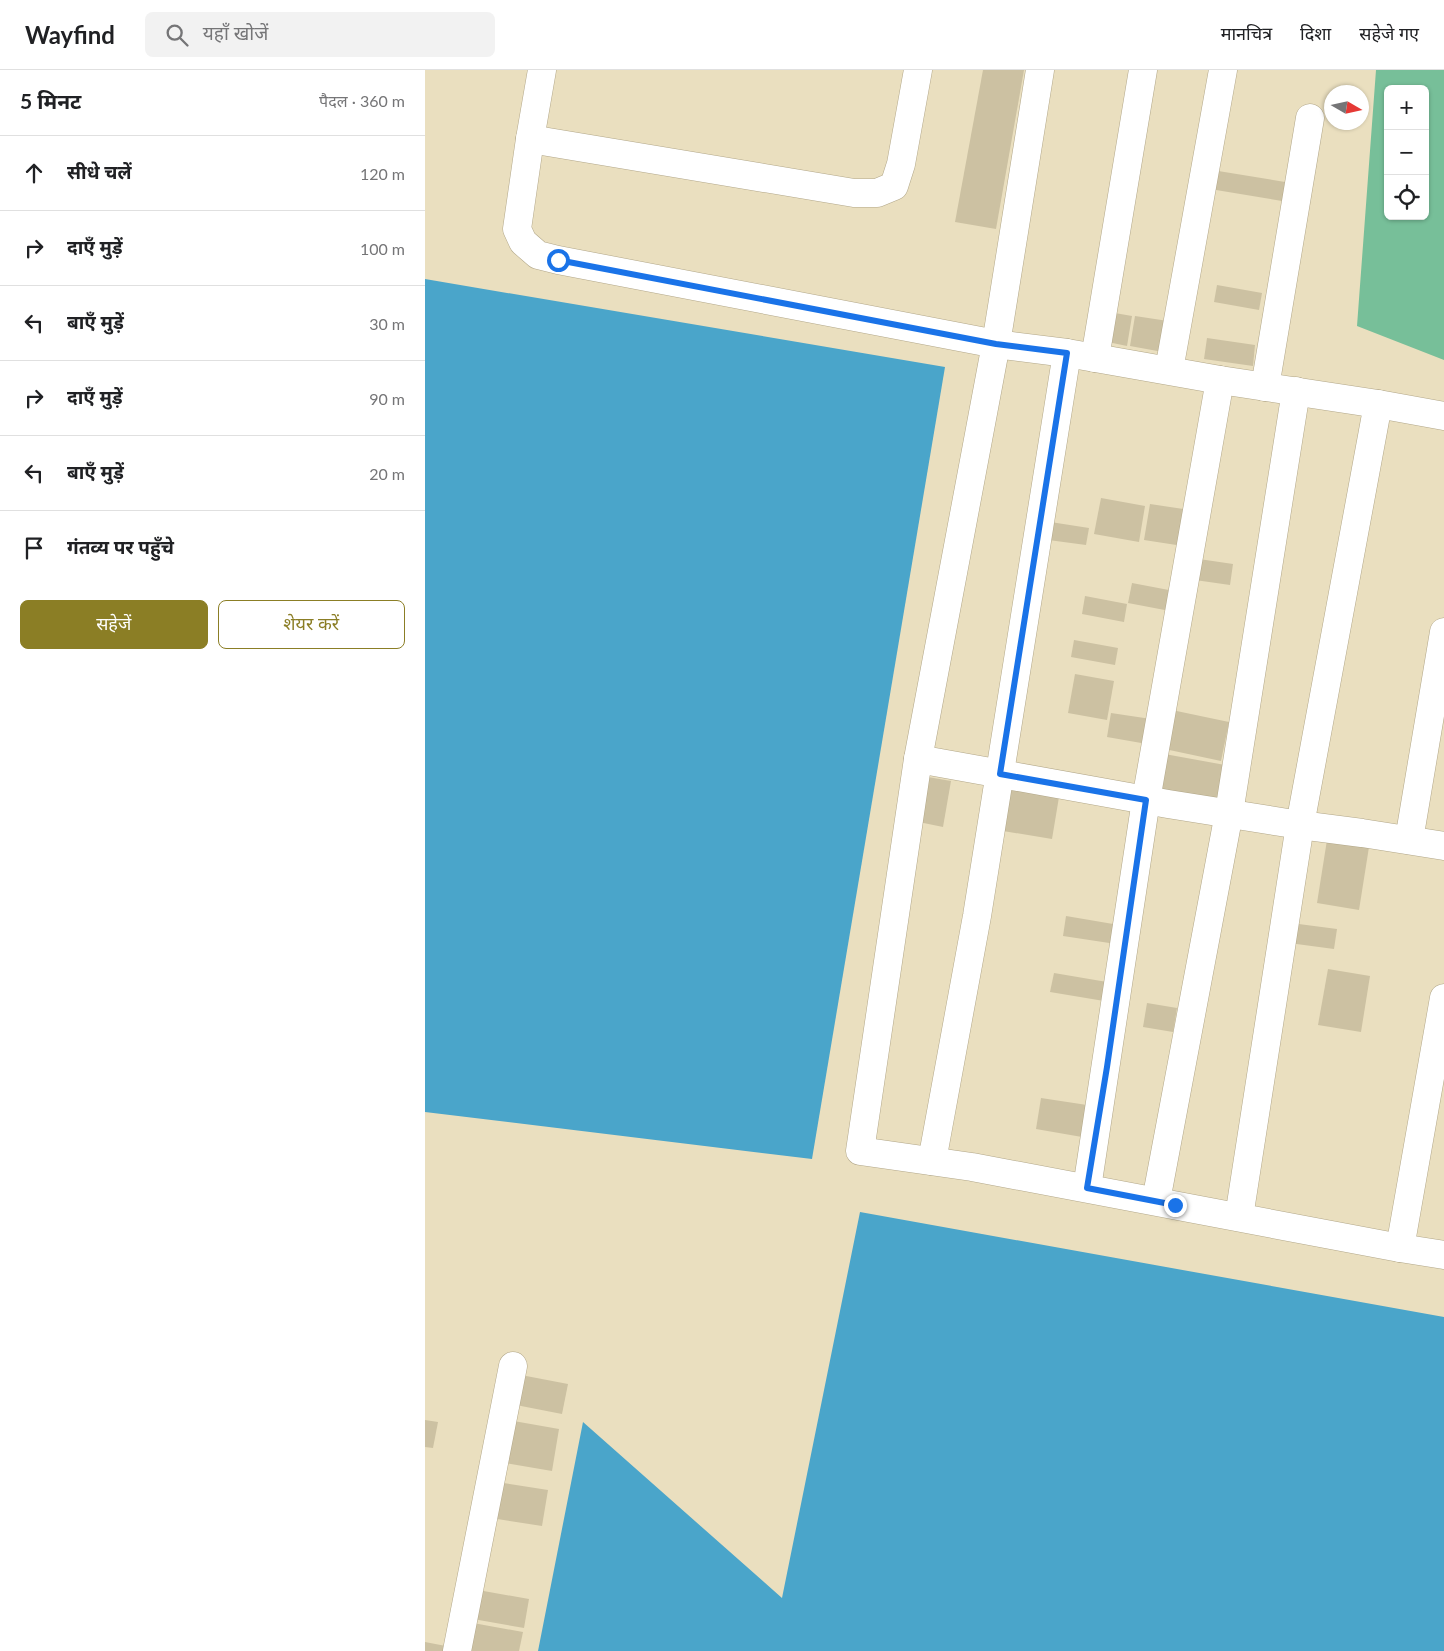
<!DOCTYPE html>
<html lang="hi">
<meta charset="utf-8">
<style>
:root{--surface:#fff;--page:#f2f2f2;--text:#202124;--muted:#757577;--line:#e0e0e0;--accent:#8b7e25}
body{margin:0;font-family:Lato,"Noto Sans Devanagari",sans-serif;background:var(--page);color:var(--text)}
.controls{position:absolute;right:15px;top:15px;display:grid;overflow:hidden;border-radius:8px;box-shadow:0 1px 4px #0004}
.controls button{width:45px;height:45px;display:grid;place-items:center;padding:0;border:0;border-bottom:1px solid var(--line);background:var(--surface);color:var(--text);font:25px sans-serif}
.compass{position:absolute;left:899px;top:15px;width:45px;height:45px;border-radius:50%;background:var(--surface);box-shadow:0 1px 4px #0004;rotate:99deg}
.stop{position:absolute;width:15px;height:15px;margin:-11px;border:4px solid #1a73e8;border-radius:50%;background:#fff}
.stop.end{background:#1a73e8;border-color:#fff;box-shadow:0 1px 5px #0008}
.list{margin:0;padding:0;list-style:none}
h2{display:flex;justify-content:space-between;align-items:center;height:65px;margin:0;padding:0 20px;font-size:21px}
h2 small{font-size:16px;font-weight:400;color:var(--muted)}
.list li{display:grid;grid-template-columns:32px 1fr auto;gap:15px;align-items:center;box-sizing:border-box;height:75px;padding:0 20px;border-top:1px solid var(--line)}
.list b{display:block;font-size:19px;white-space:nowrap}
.list em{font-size:16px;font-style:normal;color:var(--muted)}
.actions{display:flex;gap:10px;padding:15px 20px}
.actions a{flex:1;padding:11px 0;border:1px solid var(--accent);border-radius:8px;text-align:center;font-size:18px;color:var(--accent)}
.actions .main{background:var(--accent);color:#fff}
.icon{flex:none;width:28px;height:28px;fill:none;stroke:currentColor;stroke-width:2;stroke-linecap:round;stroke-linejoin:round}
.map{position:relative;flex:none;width:1019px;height:1581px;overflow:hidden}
header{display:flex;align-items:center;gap:30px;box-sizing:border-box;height:70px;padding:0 25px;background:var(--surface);border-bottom:1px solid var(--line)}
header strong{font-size:24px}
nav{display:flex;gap:28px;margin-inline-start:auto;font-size:18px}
.search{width:350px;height:45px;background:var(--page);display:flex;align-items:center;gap:12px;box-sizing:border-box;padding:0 18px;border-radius:8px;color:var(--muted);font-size:19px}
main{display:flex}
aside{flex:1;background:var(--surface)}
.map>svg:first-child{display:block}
</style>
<header>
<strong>Wayfind</strong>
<div class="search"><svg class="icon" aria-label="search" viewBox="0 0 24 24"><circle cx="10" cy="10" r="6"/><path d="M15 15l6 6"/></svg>यहाँ खोजें</div>
<nav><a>मानचित्र</a><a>दिशा</a><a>सहेजे गए</a></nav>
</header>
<main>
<aside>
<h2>5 मिनट<small>पैदल · 360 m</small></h2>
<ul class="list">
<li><svg class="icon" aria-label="ahead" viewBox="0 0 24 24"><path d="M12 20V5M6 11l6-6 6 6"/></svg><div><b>सीधे चलें</b></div><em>120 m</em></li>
<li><svg class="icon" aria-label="right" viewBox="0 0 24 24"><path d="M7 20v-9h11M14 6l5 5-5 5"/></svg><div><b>दाएँ मुड़ें</b></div><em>100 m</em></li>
<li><svg class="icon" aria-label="left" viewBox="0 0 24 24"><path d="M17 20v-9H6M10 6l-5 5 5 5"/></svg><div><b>बाएँ मुड़ें</b></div><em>30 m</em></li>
<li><svg class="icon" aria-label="right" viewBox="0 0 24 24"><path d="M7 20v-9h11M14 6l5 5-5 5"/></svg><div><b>दाएँ मुड़ें</b></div><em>90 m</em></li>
<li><svg class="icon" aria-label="left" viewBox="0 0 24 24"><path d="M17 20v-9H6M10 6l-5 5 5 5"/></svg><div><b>बाएँ मुड़ें</b></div><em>20 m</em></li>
<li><svg class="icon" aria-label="arrive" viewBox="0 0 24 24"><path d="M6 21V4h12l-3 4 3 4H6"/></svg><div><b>गंतव्य पर पहुँचे</b></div></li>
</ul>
<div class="actions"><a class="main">सहेजें</a><a>शेयर करें</a></div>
</aside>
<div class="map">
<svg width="1019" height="1581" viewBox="0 0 1019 1581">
<rect width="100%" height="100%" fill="#eadfbf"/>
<!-- green -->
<path fill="#77bf99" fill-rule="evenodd" d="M951,0H1019V290L932,256ZM963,19H1000V146H963Z"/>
<!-- water -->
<g fill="#4aa5ca">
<path d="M0,209L520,297L387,1089L0,1042Z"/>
<path d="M435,1142L1019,1247V1581H113L158,1352L357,1528Z"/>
</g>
<!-- building -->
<g fill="#ccc1a2">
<path d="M558,0H599L571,159L530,152Z"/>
<path d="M781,99L860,112L857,131L779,118Z"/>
<path d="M792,215L837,223L834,240L789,232Z"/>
<path d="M684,242L707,246L702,276L678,271Z"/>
<path d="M710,246L743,251L738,282L705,276Z"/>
<path d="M782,268L830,275L828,296L779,289Z"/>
<path d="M676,428L720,436L714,472L669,464Z"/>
<path d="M725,434L765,440L758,476L719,470Z"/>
<path d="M619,451L664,458L661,475L616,469Z"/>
<path d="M774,489L808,494L805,515L770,510Z"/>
<path d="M707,513L749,521L745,541L703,533Z"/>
<path d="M660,526L702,534L699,552L657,544Z"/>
<path d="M649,570L693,578L690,595L646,587Z"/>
<path d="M650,604L689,611L682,650L643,643Z"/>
<path d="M742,639L804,652L796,691L735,678Z"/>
<path d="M686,643L726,649L722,674L682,667Z"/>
<path d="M734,683L800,695L793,733L727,721Z"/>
<path d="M497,706L526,711L518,757L489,751Z"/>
<path d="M585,720L634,727L627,769L578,761Z"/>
<path d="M902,770L944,777L934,840L892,833Z"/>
<path d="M641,846L694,855L691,874L638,866Z"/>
<path d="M866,853L912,859L909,879L864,873Z"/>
<path d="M903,899L945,906L936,962L893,955Z"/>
<path d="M629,903L682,912L679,931L625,922Z"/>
<path d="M722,933L752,938L748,962L718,957Z"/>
<path d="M616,1028L662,1035L657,1067L611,1059Z"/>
<path d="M96,1305L143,1314L137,1344L91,1335Z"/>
<path d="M0,1350L13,1352L8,1378L0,1377Z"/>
<path d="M83,1350L134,1359L127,1401L74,1392Z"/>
<path d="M72,1412L123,1420L117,1456L66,1448Z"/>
<path d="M53,1520L104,1529L99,1558L48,1549Z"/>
<path d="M48,1553L98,1562L94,1581H43Z"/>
<path d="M0,1572L26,1577V1581H0Z"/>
</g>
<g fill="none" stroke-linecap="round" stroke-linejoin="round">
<defs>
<g id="minor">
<path d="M117,0L105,69L92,159L98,172L113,185L133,190L571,274L642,283L795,310L953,334L1019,346"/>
<path d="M615,0L571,274L493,689L435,1081L547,1097L975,1178L1019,1185"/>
<path d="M105,69L429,123H452L469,116L476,94L493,0"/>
<path d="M670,288L718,0"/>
<path d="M744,300L798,0"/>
<path d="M840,317L885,48"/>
<path d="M493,689L743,734L875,755L937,763L1019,776"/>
<path d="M984,770L1019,562"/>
<path d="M507,1091L552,846L642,283"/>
<path d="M662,1118L721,730L795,310"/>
<path d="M731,1131L804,743L871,321"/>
<path d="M814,1147L875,755L953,334"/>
<path d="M975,1178L1019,928"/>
<path d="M32,1581L88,1296"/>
</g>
</defs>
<!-- minor casing -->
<use href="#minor" stroke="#b2a789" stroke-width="29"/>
<!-- minor -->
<use href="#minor" stroke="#fff" stroke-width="28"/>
</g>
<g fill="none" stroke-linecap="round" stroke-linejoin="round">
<!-- route -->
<path stroke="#1a73e8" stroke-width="6" d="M133,190L571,274L642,283L575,704L721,730L682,997L662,1118L750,1135"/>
</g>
</svg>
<div class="controls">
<button>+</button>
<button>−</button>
<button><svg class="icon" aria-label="locate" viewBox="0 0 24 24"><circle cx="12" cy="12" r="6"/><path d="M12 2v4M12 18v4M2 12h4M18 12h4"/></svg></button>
</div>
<svg class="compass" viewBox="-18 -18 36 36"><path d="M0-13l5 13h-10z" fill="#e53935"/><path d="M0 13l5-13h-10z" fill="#757577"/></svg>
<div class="stop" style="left:133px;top:190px"></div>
<div class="stop end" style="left:750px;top:1135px"></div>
</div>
</main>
